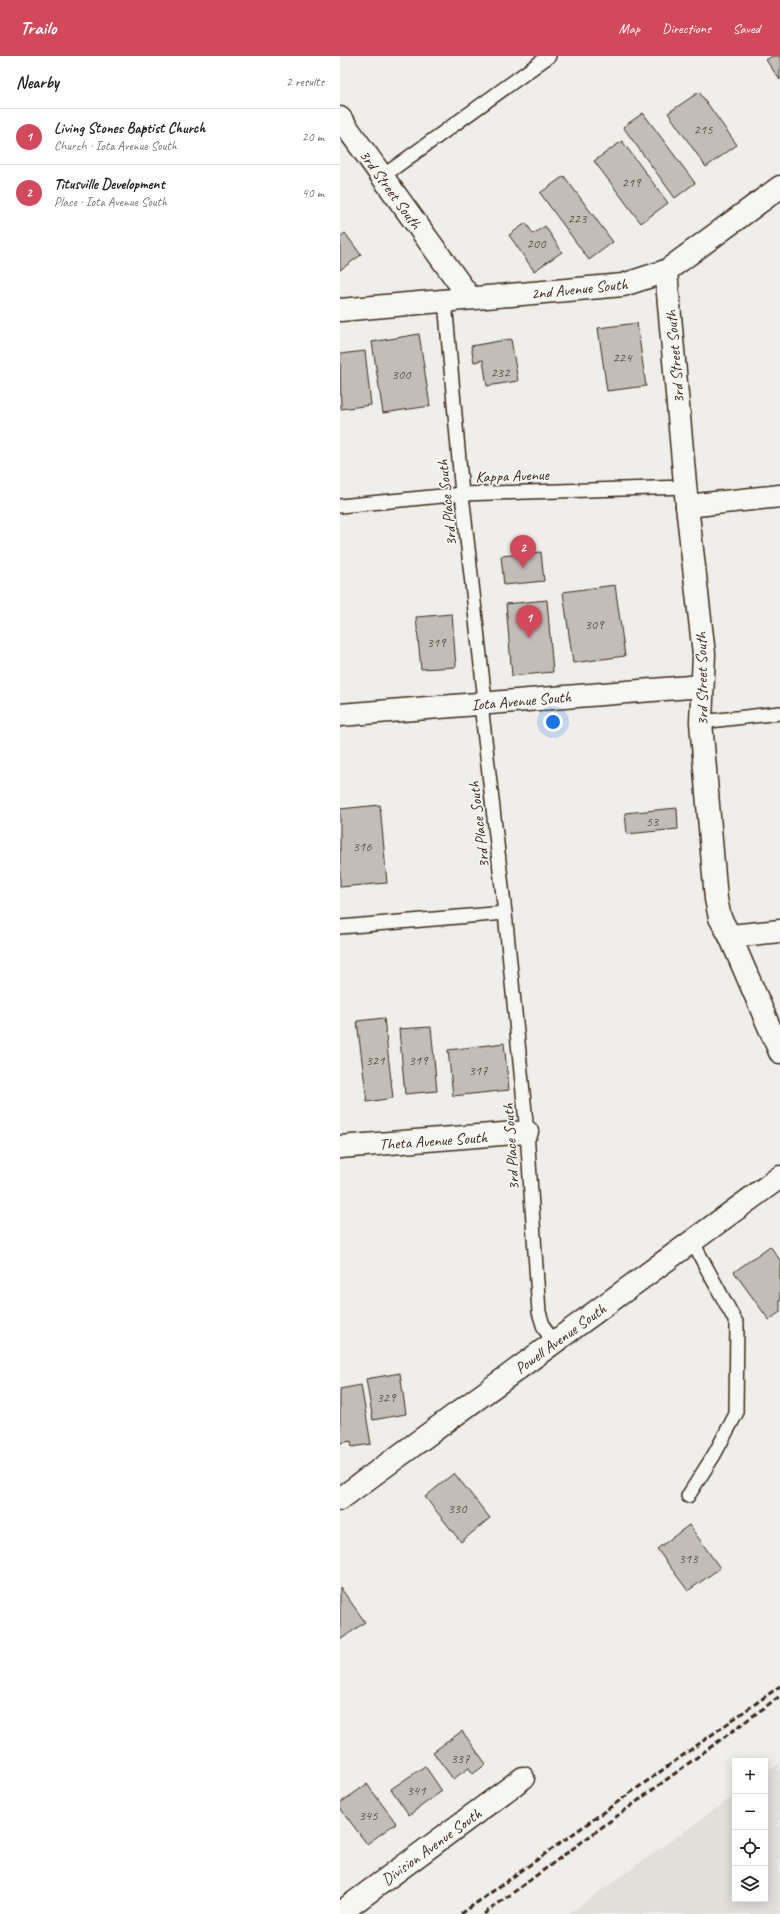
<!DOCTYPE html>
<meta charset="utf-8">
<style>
:root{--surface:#fff;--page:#f6f6f6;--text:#202124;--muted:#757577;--line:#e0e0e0;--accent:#d1495b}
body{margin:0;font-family:Caveat,sans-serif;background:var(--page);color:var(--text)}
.controls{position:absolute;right:12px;bottom:12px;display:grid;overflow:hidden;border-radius:0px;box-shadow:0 2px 10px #0003}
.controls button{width:36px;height:36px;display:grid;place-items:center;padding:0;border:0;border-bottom:1px solid var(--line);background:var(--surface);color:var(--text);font:20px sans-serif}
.you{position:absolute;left:213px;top:666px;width:14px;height:14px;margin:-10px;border:3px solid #fff;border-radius:50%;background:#1a73e8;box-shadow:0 0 0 6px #1a73e833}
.badge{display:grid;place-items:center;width:26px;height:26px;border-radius:50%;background:var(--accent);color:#fff;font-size:13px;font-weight:700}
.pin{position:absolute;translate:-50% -33px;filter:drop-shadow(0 1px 2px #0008)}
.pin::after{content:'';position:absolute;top:21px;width:14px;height:12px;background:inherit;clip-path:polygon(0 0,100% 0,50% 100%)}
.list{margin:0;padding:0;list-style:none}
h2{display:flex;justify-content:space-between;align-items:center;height:52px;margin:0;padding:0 16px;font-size:17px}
h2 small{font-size:13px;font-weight:400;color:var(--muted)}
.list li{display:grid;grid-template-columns:26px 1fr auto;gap:12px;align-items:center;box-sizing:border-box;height:56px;padding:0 16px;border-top:1px solid var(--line)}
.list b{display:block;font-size:15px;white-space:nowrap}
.list p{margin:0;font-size:13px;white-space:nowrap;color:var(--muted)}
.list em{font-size:13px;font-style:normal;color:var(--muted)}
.icon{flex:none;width:22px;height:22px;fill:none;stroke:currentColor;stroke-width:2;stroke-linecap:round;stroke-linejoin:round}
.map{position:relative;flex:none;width:440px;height:1858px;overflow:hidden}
header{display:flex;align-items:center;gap:24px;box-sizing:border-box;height:56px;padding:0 20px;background:var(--accent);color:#fff}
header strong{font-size:19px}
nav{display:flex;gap:22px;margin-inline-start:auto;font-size:14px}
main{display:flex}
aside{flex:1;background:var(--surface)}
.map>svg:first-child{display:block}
</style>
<header>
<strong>Trailo</strong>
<nav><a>Map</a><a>Directions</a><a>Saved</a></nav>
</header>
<main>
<aside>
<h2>Nearby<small>2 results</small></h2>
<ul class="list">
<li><span class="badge">1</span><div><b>Living Stones Baptist Church</b><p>Church · Iota Avenue South</p></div><em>20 m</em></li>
<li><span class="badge">2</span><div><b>Titusville Development</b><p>Place · Iota Avenue South</p></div><em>40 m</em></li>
</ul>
</aside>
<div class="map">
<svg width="440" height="1858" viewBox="0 0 440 1858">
<rect width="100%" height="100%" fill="#efeeea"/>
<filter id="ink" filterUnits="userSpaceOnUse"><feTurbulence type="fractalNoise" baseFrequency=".025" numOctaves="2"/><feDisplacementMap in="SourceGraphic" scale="8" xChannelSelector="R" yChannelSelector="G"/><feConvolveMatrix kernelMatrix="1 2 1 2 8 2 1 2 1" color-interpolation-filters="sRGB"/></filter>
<g filter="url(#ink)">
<!-- built -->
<path fill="#e2dfdb" d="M440,1707V1858H228L395,1739V1843H425V1718Z"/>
<!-- building -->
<g fill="#c2bdb7" stroke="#3b2a1e">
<path d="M432,0H440V24L426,4Z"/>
<path d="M359,36L397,89L366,111L328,57Z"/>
<path d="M303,57L355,127L335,142L283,71Z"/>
<path d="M282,85L328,147L301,167L254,105Z"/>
<path d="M224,120L273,186L249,204L200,137Z"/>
<path d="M186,167L193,178L205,170L222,196L194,215L169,179Z"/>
<path d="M5,177L21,199L0,214V181Z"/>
<path d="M297,267L306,330L267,335L258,272Z"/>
<path d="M79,278L90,350L43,357L32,286Z"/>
<path d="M171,283L178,325L147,330L143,304L134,306L131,290Z"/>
<path d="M25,295L31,349L1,353L0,298Z"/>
<path d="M201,496L204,525L164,529L161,500Z"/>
<path d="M275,529L285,600L233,607L223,536Z"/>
<path d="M207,544L213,616L172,620L166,548Z"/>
<path d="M112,558L116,611L81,613L76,561Z"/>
<path d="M40,749L47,827L0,831V753Z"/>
<path d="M337,752L338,773L287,778L285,757Z"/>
<path d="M44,962L53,1042L27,1046L17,965Z"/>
<path d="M91,971L97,1035L65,1038L59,973Z"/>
<path d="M164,987L169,1034L113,1040L108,994Z"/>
<path d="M430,1190L440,1204V1256L429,1264L394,1216Z"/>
<path d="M60,1317L66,1358L33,1364L26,1323Z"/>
<path d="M21,1329L31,1388L12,1391L11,1385L0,1387V1333Z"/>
<path d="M114,1417L150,1462L121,1486L85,1441Z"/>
<path d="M349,1469L380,1512L348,1535L317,1493Z"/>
<path d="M0,1531L25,1566L0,1584Z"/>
<path d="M122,1675L146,1708L133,1718L129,1712L113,1723L93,1696Z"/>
<path d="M85,1710L102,1735L69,1759L51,1733Z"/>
<path d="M27,1728L56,1767L27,1788L0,1752V1747Z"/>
</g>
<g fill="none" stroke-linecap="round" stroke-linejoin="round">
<defs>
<g id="lane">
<path d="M43,120L209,0"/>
<path d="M105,245L122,438L144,636L142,657L165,857L187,1076L199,1256L204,1272L214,1287"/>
<path d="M0,450L122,438L345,431"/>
<path d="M361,666L440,657"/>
<path d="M0,871L165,857"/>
<path d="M348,1440L374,1399L396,1358L397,1268L352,1185"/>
</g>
<g id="street">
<path d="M0,62L130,242"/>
<path d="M326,215L347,450L364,598L361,666L376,843L380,862L390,880L440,996"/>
<path d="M0,254L283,229L326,215L440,131"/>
<path d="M347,450L440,440"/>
<path d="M0,659L362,630"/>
<path d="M390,880L440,875"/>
<path d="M0,1091L187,1076"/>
<path d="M0,1443L440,1121"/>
<path d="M0,1857L183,1722"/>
</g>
</defs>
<!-- lane casing -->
<use href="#lane" stroke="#3b2a1e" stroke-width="16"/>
<!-- street casing -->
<use href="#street" stroke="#3b2a1e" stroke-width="25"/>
<!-- lane -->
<use href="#lane" stroke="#f6f6f2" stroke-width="13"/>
<!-- street -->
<use href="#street" stroke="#f6f6f2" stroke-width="22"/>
<!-- rail -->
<g stroke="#3b2a1e" stroke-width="3" stroke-dasharray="6 3" stroke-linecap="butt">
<path d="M121,1858L440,1630"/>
<path d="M144,1858L440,1640"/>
</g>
</g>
</g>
<g text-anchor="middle" stroke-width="3.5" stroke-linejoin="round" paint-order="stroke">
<!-- number labels -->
<g font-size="14" fill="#5d4f44">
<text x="363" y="78">215</text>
<text x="291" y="131">219</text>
<text x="237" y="167">223</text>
<text x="196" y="192">200</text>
<text x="282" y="306">224</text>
<text x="160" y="321">232</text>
<text x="61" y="323">300</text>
<text x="254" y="573">309</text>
<text x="96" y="591">319</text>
<text x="312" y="770">53</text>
<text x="22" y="795">316</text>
<text x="35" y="1009">321</text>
<text x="78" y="1009">319</text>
<text x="138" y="1019">317</text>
<text x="46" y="1346">329</text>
<text x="117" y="1457">330</text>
<text x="348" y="1507">313</text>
<text x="120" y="1707">337</text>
<text x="76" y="1739">341</text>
<text x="28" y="1764">345</text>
</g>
<!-- street labels -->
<g font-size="16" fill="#3b2a1e" stroke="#f6f6f2">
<text transform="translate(51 133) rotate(54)" y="6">3rd Street South</text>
<text transform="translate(239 232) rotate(-6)" y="6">2nd Avenue South</text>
<text transform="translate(334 301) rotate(-95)" y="6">3rd Street South</text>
<text transform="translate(172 419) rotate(-2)" y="6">Kappa Avenue</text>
<text transform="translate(106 447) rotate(-96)" y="6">3rd Place South</text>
<text transform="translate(361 623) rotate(-91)" y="6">3rd Street South</text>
<text transform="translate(181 644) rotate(-5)" y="6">Iota Avenue South</text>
<text transform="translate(138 769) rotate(-97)" y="6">3rd Place South</text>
<text transform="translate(93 1084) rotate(-4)" y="6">Theta Avenue South</text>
<text transform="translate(170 1091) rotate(-94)" y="6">3rd Place South</text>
<text transform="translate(220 1282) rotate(-36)" y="6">Powell Avenue South</text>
<text transform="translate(91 1790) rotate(-36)" y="6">Division Avenue South</text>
</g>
</g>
</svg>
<div class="controls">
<button>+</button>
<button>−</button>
<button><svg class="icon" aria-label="locate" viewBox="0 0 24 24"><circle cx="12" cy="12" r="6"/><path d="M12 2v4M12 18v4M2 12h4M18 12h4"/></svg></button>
<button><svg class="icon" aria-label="layers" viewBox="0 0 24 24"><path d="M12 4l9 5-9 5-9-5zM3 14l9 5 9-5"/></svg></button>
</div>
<div class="you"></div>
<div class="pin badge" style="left:189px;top:582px">1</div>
<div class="pin badge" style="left:183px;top:512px">2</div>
</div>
</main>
